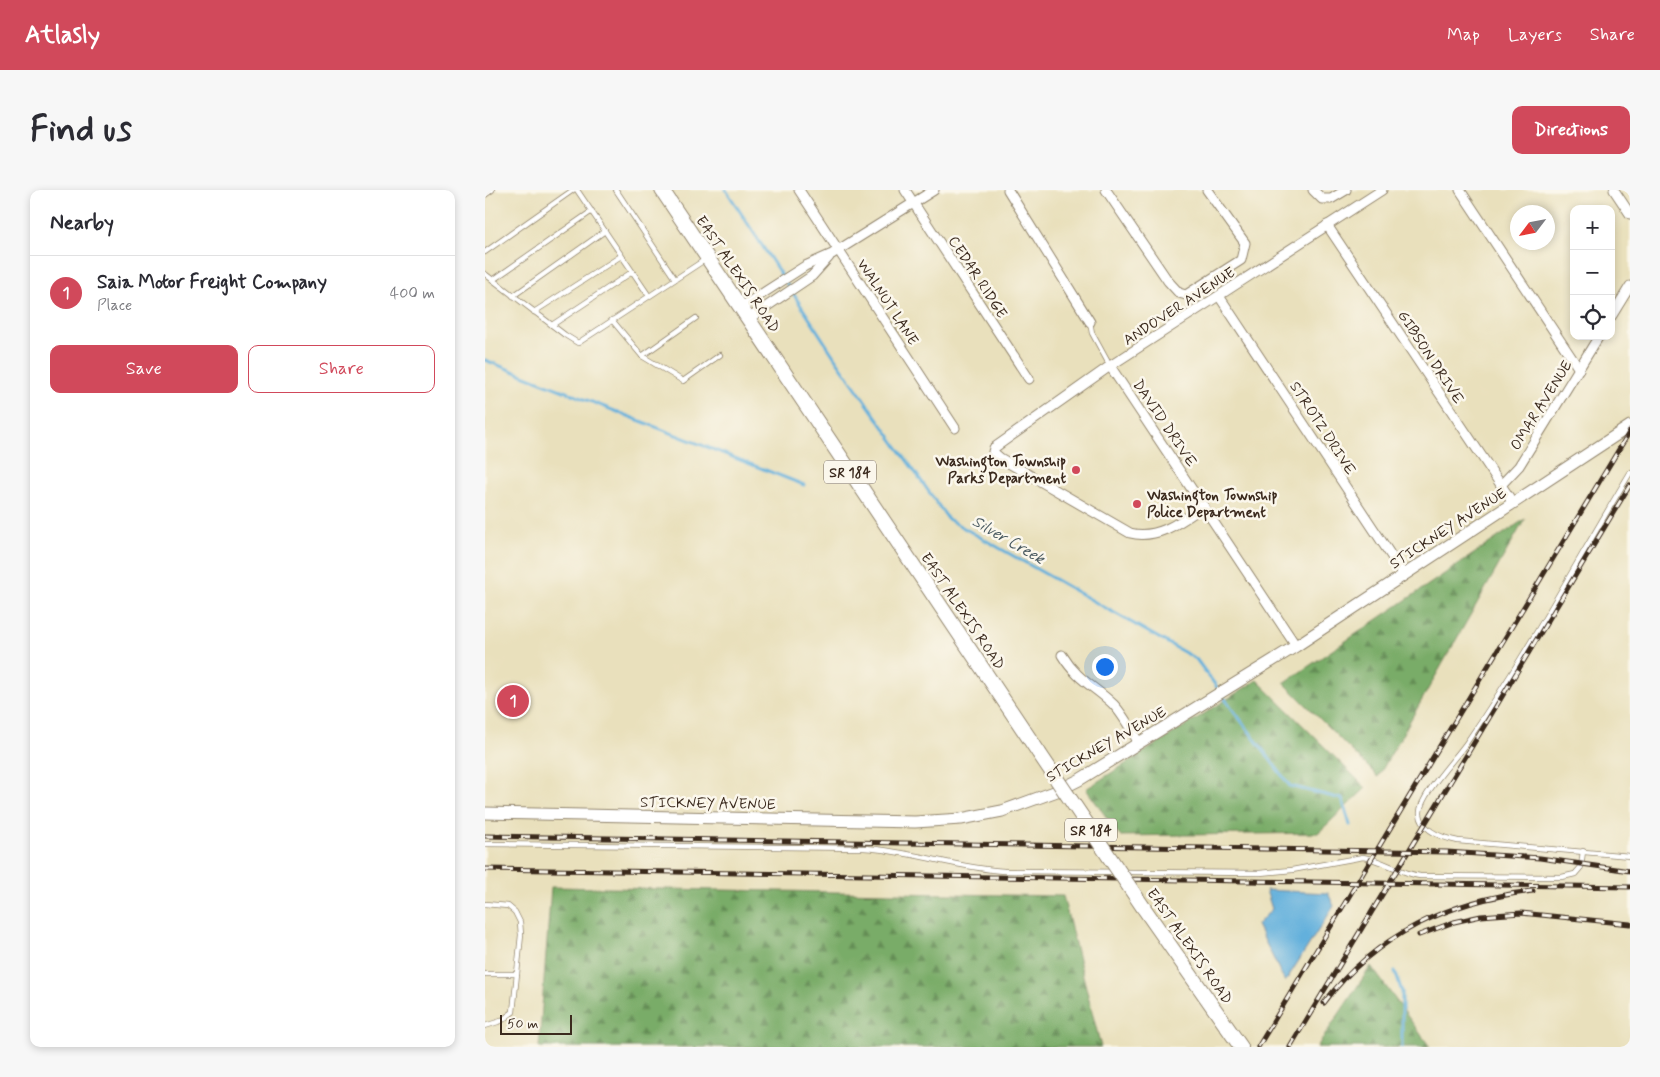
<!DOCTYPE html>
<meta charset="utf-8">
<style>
:root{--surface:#fff;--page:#f7f7f7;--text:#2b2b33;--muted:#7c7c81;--line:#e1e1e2;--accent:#d1495b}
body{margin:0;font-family:Mynerve,sans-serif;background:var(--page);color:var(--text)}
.controls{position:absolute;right:15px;top:15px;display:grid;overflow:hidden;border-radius:10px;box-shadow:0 2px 8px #0003}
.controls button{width:45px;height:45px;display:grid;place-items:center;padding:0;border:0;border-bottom:1px solid var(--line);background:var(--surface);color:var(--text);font:25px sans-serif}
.compass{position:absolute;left:1025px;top:15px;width:45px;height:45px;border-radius:50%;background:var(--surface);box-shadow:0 2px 8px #0003;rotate:238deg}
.scale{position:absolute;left:15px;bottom:12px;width:72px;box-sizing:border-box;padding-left:5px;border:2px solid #3b2a1e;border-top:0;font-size:14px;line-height:18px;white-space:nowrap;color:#3b2a1e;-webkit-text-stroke:4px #fbf7ec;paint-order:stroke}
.you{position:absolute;left:619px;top:476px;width:18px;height:18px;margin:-12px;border:4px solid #fff;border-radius:50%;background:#1a73e8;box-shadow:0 0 0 8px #1a73e833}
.badge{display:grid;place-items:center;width:32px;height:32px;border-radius:50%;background:var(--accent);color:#fff;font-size:16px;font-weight:700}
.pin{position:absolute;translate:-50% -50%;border:2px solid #fff;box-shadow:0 1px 5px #0006}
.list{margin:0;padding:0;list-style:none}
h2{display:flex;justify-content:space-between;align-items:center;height:65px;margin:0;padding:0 20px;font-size:21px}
h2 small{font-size:16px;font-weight:400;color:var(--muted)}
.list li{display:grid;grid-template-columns:32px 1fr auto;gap:15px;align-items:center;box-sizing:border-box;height:75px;padding:0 20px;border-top:1px solid var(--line)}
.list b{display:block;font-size:19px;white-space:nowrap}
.list p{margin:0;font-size:16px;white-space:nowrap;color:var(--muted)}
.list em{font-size:16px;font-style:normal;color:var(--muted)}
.actions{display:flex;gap:10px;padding:15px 20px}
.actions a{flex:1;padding:11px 0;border:1px solid var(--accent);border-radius:10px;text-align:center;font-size:18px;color:var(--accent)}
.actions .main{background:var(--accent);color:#fff}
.icon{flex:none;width:28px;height:28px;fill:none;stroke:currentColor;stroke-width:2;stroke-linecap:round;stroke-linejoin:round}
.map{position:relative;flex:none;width:1145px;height:857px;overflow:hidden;border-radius:10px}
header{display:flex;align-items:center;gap:30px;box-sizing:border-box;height:70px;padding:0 25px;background:var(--accent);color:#fff}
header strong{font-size:24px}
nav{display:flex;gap:28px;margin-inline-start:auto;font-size:18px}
.intro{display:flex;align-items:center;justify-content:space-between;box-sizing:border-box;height:120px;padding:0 30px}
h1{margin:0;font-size:35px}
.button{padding:12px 22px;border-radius:10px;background:var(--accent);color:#fff;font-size:18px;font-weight:700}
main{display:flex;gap:30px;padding:0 30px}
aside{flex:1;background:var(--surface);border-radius:10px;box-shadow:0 2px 8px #0003}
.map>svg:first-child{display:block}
</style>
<header>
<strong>Atlasly</strong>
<nav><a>Map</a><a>Layers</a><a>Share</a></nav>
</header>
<div class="intro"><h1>Find us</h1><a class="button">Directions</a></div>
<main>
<aside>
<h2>Nearby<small></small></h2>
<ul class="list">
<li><span class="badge">1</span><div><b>Saia Motor Freight Company</b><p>Place</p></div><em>400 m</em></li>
</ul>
<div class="actions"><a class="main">Save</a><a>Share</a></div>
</aside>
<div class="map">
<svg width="1145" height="857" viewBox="0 0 1145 857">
<defs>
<pattern id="forest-firs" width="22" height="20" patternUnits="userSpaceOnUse" patternTransform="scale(1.25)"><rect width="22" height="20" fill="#79ac68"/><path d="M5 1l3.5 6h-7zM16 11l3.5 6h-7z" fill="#648c55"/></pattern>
</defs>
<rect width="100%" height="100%" fill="#fbf7ec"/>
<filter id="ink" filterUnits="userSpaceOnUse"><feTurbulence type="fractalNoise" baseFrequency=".02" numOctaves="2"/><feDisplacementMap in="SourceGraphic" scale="10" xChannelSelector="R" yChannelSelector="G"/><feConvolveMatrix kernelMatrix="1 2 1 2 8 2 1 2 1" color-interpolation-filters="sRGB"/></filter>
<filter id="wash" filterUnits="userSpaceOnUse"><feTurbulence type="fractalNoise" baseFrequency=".0096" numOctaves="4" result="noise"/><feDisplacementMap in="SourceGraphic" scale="20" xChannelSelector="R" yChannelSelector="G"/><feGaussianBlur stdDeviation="1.12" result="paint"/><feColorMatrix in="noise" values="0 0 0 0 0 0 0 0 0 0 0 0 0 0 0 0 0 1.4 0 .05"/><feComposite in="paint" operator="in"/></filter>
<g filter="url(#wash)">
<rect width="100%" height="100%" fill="#e9e0bc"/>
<!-- forest -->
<g fill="url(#forest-firs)" stroke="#5a6b43">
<path d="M1040,329L893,587L799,493Z"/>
<path d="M772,490L881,598L833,643L635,646L601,599Z"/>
<path d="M66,697L578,706L616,857H54Z"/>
<path d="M886,776L945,857H832Z"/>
</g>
<!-- water -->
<path fill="#63b0dc" stroke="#4f6d7d" d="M781,700L843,703L849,716L800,792L772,735L787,719Z"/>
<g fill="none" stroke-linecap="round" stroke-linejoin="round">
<!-- stream -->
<g stroke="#63b0dc" stroke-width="3">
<path d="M241,0L350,168L463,329L711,469L734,500"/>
<path d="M0,170L319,295"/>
<path d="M737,505L805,596L857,609L865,635"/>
<path d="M910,781L917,802V857"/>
</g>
</g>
</g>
<g filter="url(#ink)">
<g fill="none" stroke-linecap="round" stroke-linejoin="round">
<defs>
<g id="service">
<path d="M92,0L164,106"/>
<path d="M131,0L190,89"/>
<path d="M0,5L7,0"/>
<path d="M0,62L88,0"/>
<path d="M0,84L80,145L93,153L221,69"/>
<path d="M8,90L107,21"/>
<path d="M28,106L120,41"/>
<path d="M49,122L136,66"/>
<path d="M127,130L157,166L211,128"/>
<path d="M605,132L607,143L625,176"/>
<path d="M67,135L147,82"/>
<path d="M157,166L198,191L235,165"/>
<path d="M1145,283C1091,373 1041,466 982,552C972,567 933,607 935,624C937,642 958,648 973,651L1145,666"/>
<path d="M0,654L379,658C427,661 472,678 519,681L775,683L807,680L878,667C898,670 914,683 935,686L1077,687L1090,684L1096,677L1098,661"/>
<path d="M0,714L23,716L30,722L35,732L36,745L28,822L16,831L0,836"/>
<path d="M0,784H32"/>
</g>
<g id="minor">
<path d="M314,0L470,238"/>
<path d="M420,0L544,189"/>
<path d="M523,0L605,132"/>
<path d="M621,0L683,91L694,103L701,105L756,70L760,53L722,0"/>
<path d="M828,0L837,9H846L861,0"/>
<path d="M975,0L1094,179"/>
<path d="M1129,0L1145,24"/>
<path d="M842,35L1028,313"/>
<path d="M734,106L919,385"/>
<path d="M255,118L320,76L347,64L449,0"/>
<path d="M1126,127L1145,96"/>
<path d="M263,129L327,86L344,67"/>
<path d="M625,176L811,456"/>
<path d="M1016,295L1034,276L1114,146"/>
<path d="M719,316C697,331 673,350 645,343L515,268L508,262L509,258L625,176L897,0"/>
<path d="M577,465C593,491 608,495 628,514C638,524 646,540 654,553"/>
</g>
<path id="tertiary" d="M0,623L430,632L476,629L517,621L572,601L594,590L811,456L1145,236"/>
<g id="primary">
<path d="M177,0L554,563"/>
<path d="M658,717L756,857"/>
</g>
</defs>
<!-- service casing -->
<use href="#service" stroke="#92856d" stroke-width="6"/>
<!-- minor casing -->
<use href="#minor" stroke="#92856d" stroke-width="11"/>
<!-- tertiary casing -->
<use href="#tertiary" stroke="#92856d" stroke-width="13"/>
<!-- primary casing -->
<use href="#primary" stroke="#92856d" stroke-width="16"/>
<!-- service -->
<use href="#service" stroke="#fff" stroke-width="4.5"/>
<!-- minor -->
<use href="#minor" stroke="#fff" stroke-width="9"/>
<!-- tertiary -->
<use href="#tertiary" stroke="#fff" stroke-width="11"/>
<!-- primary -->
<use href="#primary" stroke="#fff" stroke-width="14"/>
<defs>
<g id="rail">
<path d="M0,646L962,662L1055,668L1145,681"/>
<path d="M0,679L1145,697"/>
<path d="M934,745L969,732L996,726L1036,723L1145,734"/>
<path d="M839,813C890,745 965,710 1048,701"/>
<path d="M773,857L1145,241"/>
<path d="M805,857L1145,295"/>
</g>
</defs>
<!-- rail casing -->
<use href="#rail" stroke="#3b2a1e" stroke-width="5"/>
<!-- rail -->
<use href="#rail" stroke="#fbf7ec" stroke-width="3" stroke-dasharray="9" stroke-linecap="butt"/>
<defs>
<path id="primary-bridge" d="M554,563L658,717"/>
</defs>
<!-- primary-bridge casing -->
<use href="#primary-bridge" stroke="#92856d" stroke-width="16" stroke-linecap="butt"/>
<!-- primary-bridge -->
<use href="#primary-bridge" stroke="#fff" stroke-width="14"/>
</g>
</g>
<!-- markers -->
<g fill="#d1495b" stroke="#fbf7ec" stroke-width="2">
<circle cx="591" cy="280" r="5"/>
<circle cx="652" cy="314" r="5"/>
</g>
<g text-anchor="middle" stroke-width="5" stroke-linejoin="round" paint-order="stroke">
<!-- shield labels -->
<g fill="#fbf7ec" stroke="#75685c" stroke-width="1">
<rect x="339" y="270.5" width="52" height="23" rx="4"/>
<rect x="580" y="628.5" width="52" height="23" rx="4"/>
</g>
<g font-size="14" font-weight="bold" fill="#3b2a1e">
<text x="365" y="287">SR 184</text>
<text x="606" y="645">SR 184</text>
</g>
<!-- street labels -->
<g font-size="15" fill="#3b2a1e" stroke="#fbf7ec">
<text transform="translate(253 84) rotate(56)" y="5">EAST ALEXIS ROAD</text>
<text transform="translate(493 87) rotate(57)" y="5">CEDAR RIDGE</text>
<text transform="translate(403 112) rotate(57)" y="5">WALNUT LANE</text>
<text transform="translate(694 116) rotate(-33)" y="5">ANDOVER AVENUE</text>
<text transform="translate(946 167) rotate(57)" y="5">GIBSON DRIVE</text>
<text transform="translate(1056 215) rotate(-58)" y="5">OMAR AVENUE</text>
<text transform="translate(680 233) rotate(56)" y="5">DAVID DRIVE</text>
<text transform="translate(838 238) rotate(57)" y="5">STROTZ DRIVE</text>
<text transform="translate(963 338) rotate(-33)" y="5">STICKNEY AVENUE</text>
<text transform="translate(478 421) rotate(56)" y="5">EAST ALEXIS ROAD</text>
<text transform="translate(621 554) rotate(-30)" y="5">STICKNEY AVENUE</text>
<text transform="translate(223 613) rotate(1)" y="5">STICKNEY AVENUE</text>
<text transform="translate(705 756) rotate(55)" y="5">EAST ALEXIS ROAD</text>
</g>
<!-- poi labels -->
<g font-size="15" font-weight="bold" fill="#3b2a1e" stroke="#fbf7ec" text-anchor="end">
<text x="581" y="276">Washington Township<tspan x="581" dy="17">Parks Department</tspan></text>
<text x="662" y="310" text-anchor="start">Washington Township<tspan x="662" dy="17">Police Department</tspan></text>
</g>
<!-- water labels -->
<g font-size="16" font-style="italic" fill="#495960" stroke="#fbf7ec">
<text transform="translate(524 349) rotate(30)" y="6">Silver Creek</text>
</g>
</g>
</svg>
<div class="controls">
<button>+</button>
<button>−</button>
<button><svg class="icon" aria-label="locate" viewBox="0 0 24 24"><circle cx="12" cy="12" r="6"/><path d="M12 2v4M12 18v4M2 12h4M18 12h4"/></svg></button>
</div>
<svg class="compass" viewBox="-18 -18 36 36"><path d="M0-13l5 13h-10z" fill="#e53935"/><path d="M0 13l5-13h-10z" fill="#7c7c81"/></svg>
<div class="scale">50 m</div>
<div class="you"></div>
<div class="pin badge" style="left:28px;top:511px">1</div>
</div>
</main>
